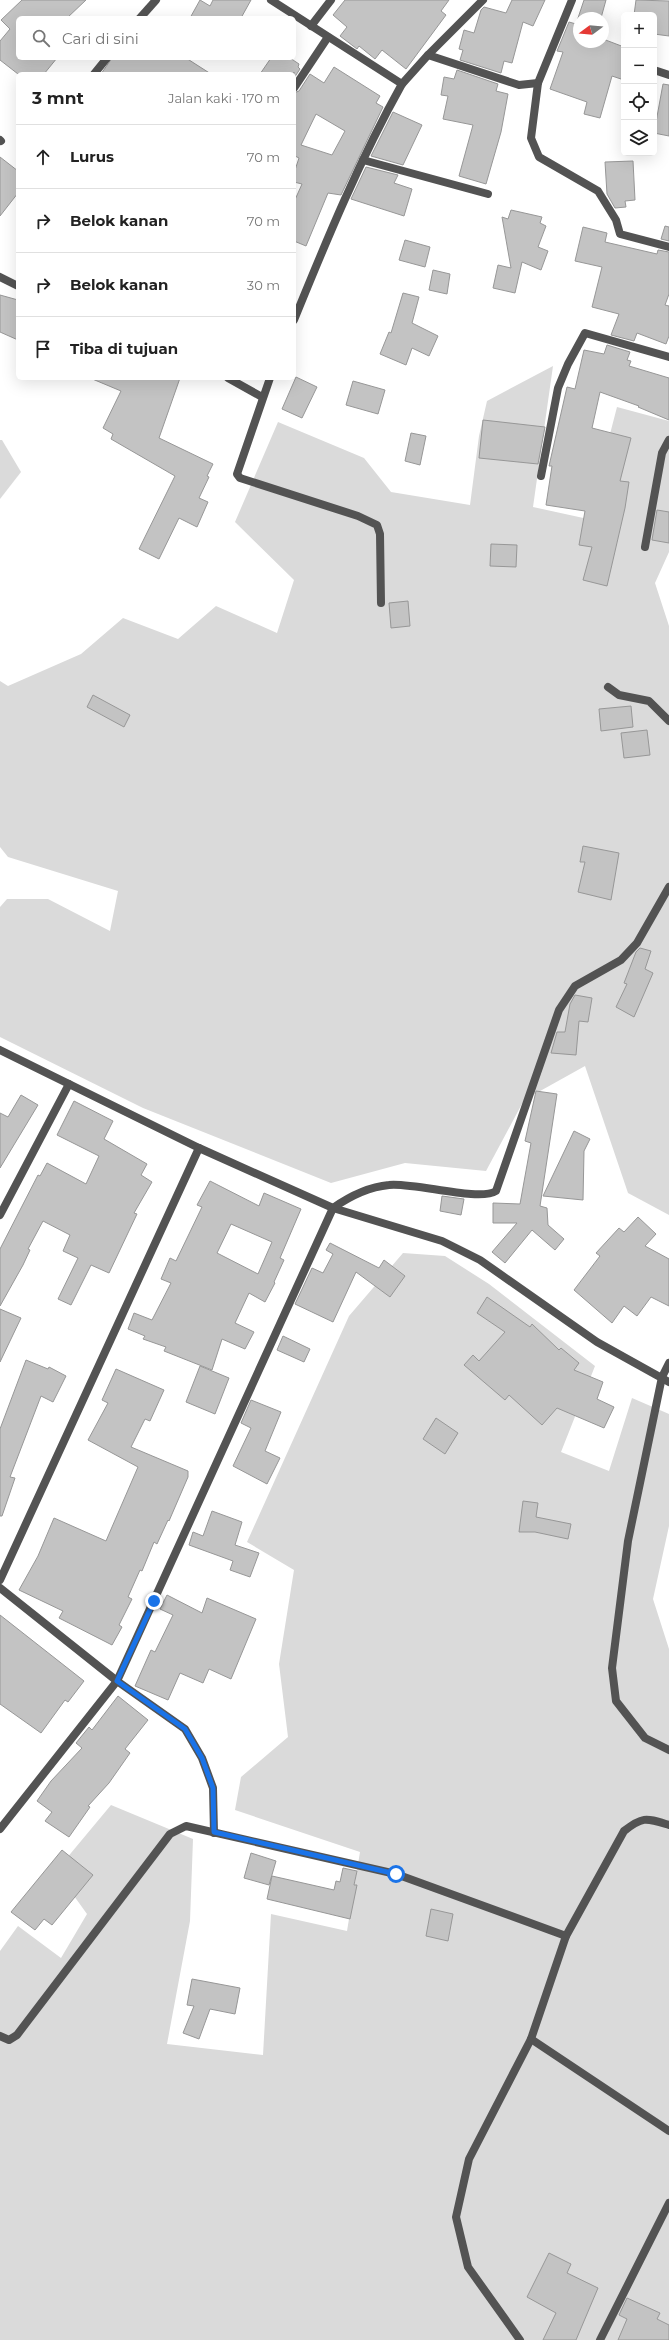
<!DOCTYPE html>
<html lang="id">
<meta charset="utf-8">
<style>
:root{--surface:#fff;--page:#f2f2f2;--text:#222;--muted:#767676;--line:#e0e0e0}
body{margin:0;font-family:Montserrat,sans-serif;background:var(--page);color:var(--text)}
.controls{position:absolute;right:12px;top:12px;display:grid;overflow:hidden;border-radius:6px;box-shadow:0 4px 16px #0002}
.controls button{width:36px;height:36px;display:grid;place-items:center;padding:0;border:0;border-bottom:1px solid var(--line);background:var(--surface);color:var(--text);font:20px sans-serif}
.compass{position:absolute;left:573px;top:12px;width:36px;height:36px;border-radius:50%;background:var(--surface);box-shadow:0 4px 16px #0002;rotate:254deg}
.stop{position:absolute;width:12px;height:12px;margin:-9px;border:3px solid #1a73e8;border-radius:50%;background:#fff}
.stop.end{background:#1a73e8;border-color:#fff;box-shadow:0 1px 4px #0008}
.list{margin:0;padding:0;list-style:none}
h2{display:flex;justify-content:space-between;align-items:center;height:52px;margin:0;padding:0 16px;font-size:17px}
h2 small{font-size:13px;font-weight:400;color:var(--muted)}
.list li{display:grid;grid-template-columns:26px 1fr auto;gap:12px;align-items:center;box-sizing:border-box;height:64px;padding:0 16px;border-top:1px solid var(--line)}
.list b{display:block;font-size:15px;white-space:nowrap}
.list em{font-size:13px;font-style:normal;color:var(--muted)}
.icon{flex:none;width:22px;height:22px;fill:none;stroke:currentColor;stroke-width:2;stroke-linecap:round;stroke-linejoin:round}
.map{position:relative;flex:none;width:669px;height:2340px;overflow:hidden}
.search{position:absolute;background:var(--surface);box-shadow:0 4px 16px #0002;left:16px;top:16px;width:280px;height:44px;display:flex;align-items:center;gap:10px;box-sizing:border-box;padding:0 14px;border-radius:6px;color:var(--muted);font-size:15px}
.panel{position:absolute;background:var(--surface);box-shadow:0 4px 16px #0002;left:16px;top:72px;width:280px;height:308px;border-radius:6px}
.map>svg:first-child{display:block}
</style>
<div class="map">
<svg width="669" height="2340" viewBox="0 0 669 2340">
<rect width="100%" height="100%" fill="#fff"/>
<!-- green -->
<g fill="#dadada">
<path d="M553,366L533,507L588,519L617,407L669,421V552L655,583L669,626V1215L628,1193L585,1066L524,1100L486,1171L405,1163L331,1183L143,1108L0,1037V907L7,899H48L110,931L118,891L8,857L0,847V681L8,686L81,654L123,618L178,639L216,606L277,633L294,580L235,522L278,422L364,458L391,492L470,505L479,436L487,401Z"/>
<path d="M0,440H2L21,472L0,499Z"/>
<path d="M403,1253L445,1256L489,1284L595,1366L561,1452L609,1471L632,1398L669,1414V1526L653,1599L669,1649V2340H0V1951L18,1926L61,1958L87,1914L56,1871L111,1805L193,1839L190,1921L167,2044L263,2055L271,1914L347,1931L360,1852L235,1810L241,1777L288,1737L279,1664L294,1570L247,1542L349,1316Z"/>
</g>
<!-- building -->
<g fill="#c3c3c3" stroke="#979797" fill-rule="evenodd">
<path d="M22,0H86L67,18H18V58H57L44,74H18L0,60V41L10,29L1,20Z"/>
<path d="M200,0L210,6L213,0H251L241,18H190Z"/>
<path d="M345,0H449L441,11L446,15L406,69L382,50L375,59L359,46L357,49L340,36L347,27L333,15Z"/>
<path d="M512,0H545L533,26L523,22L512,63L504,61L501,73L460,60L463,50L459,49L464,30L474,33L481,10L484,7L506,13Z"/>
<path d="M584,0H606L601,18H579V42H603V39L624,47V80L612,76L600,118L584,114L587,102L550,89L563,52L557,51L569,22L576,24Z"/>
<path d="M636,0L669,1V36L654,34V15H634Z"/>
<path d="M112,58H186L211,74H101Z"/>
<path d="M271,58H290L299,64L298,67L300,69L294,78V72L293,74H260Z"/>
<path d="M334,67L380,96L376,103L383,107L341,195L328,193L306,246L294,241V202L302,184L294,182V173L299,158L295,156L294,159V93L299,91L310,74L324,83ZM316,114L345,131L332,155L301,145Z"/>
<path d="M457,70L498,84L496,91L508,94L501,132L486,184L459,176L473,125L443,119L448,96L441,95L444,77L454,79Z"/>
<path d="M663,84L669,85V136L654,133Z"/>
<path d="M393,112L422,125L403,165L371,156Z"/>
<path d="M0,157L18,171V193L0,216Z"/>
<path d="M633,161L635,200L625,201L626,207L615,208L607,194L605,162Z"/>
<path d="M366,167L398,175L394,183L412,189L404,216L351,199Z"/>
<path d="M511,210L542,217L540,223L546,226L538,247L548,251L541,270L522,262L515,293L493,288L498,265L511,268L502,217L508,219Z"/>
<path d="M665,226L669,227V241L661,239Z"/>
<path d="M583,227L607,233L605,242L657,254L658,250L669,252V294L665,305L669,306V336L666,344L637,333L634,341L611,335L619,314L592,307L602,267L575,261Z"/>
<path d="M405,240L430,247L425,267L399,260Z"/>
<path d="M433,270L450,274L447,294L429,290Z"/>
<path d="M403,293L419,297L412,323L438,336L429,356L412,348L406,365L380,354L389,332L391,333Z"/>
<path d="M0,295L18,300V340L0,332Z"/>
<path d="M607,345L630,352L627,360L631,361L629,366L669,378V420L638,407L639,406L600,392L592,428L631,438L620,481L629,482L625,508L607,586L583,580L592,547L579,545L585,511L546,505L552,466H549L567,387L575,389L584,350L604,354Z"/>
<path d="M296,377L317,387L302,418L282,409Z"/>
<path d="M90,378H180L159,438L213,464L207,476L209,477L199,498L208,502L197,527L179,518L159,559L139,549L175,476L111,439L113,434L103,428L121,391Z"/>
<path d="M353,381L385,390L378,414L346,405Z"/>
<path d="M483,420L545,427L538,464L479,458Z"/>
<path d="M411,433L426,436L420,465L405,461Z"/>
<path d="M657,510L669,512V543L652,540Z"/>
<path d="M491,544L517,545L516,567L490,566Z"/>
<path d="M408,601L410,626L391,628L389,603Z"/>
<path d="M93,695L130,715L124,727L87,707Z"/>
<path d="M631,706L633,727L601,731L599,709Z"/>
<path d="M647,730L650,755L624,758L621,733Z"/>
<path d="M583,846L619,853L611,900L578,892L585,862H580Z"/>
<path d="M640,948L651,951L645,969L653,973L634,1017L616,1007L627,984L624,983L636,952Z"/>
<path d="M575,995L592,998L588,1022L579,1021L576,1055L551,1053L557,1032H565L570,1004Z"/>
<path d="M536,1091L557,1094L540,1206L547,1208L548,1225L564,1239L555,1250L532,1230L505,1263L492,1252L517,1223H493V1203L520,1204L531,1143L525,1141Z"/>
<path d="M21,1095L38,1105L0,1168V1113L8,1117Z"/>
<path d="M74,1101L113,1121L104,1139L147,1164L141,1175L152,1182L134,1213L137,1214L109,1273L91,1265L71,1305L58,1299L78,1258L63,1251L70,1235L43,1221L28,1249L30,1250L23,1265L0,1306V1249L38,1175L40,1176L47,1163L86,1184L99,1156L57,1135Z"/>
<path d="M574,1131L590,1139L584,1151L583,1200L543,1196Z"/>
<path d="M210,1181L259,1206L264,1193L301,1209L280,1258L284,1260L274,1282L275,1283L265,1302L249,1293L235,1323L254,1332L245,1349L222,1339L212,1370L164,1351L166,1347L143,1339L145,1336L128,1329L134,1313L152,1320L171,1283L161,1279L170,1258L176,1261L202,1207L197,1205ZM231,1224L272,1242L258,1274L217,1253Z"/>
<path d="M442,1196L464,1199L461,1215L440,1211Z"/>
<path d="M638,1217L656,1234L645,1246L669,1259V1306L651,1297L637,1316L624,1306L612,1323L574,1290L600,1256L596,1253L619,1228L624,1232Z"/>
<path d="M330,1243L379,1268L384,1260L405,1276L390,1297L356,1272L333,1322L295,1304L312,1268L323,1273L333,1254L326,1250Z"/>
<path d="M487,1297L530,1327L532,1324L559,1350L561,1348L579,1363L574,1370L603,1382L597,1399L614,1407L604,1428L557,1408L542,1425L509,1395L505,1400L464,1365L473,1355L479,1361L505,1332L477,1313Z"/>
<path d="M0,1309L21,1318L0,1362Z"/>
<path d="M283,1336L310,1349L304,1362L277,1350Z"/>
<path d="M26,1360L48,1369L49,1367L66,1376L53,1402L41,1396L10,1477L15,1478L2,1516H0V1429Z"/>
<path d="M200,1366L229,1378L215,1414L186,1402Z"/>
<path d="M116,1369L164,1390L150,1421L145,1419L131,1447L188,1471V1477L169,1521L168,1520L157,1544L154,1542L142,1571L140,1570L128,1597L132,1599L119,1625L122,1627L112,1645L59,1618L63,1611L19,1590L38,1556L54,1518L106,1541L112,1527L138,1467L88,1440L108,1403L102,1400Z"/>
<path d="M251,1400L281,1412L265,1451L280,1458L267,1484L233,1466L251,1428L241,1423Z"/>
<path d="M436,1418L458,1433L445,1454L423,1439Z"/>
<path d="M523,1501L538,1503L536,1517L571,1524L568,1539L535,1532H519Z"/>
<path d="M212,1511L242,1522L235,1545L259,1553L250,1577L230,1570L233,1561L189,1545L193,1532L203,1536Z"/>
<path d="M167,1595L202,1613L207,1598L256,1619L231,1679L209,1669L203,1683L180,1673L168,1700L135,1686L151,1650L155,1652L173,1615L160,1609Z"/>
<path d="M0,1615L84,1681L68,1702L65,1700L41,1733L0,1704Z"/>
<path d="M118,1696L148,1720L125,1749L130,1753L109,1783L88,1806L90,1807L69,1837L45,1821L52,1812L37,1801L51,1781L82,1748L76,1743L89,1727L92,1730Z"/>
<path d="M62,1850L93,1875L52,1925L44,1919L35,1930L11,1912Z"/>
<path d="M251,1853L276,1861L269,1885L244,1878Z"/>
<path d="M343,1868L357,1871L354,1885H357L350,1919L267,1899L272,1876L334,1890L336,1881L340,1882Z"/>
<path d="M431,1909L453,1914L448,1941L426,1936Z"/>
<path d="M192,1979L240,1988L235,2014L210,2009L199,2039L183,2033L194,2006L187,2005Z"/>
<path d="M549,2253L571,2264L567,2273L598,2288L576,2340H543L556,2313L527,2297Z"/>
<path d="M627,2298L660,2313L657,2319L669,2325V2340H618L627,2319L619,2315Z"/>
</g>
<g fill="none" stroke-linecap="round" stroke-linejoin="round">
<!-- minor -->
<g stroke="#535353" stroke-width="8">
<path d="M271,0L402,84L428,55L483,0"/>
<path d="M140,18L156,0"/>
<path d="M311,26L331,0"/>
<path d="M428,55L519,85L538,83L572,0"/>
<path d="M654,70L669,75"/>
<path d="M94,74L107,58"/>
<path d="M538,83L531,138L539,157L598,191L616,220L620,234L669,247"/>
<path d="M294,88L328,37"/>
<path d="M0,140L1,141"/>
<path d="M363,160L488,194"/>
<path d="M0,277L18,286"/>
<path d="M294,320C327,239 360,159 402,84"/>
<path d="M228,378L262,397"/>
<path d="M270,378L237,474L240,478L358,516L377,525L380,534L381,603"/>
<path d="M541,476L558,388L568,364L585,333L669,357"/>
<path d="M645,547L662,453L669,440"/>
<path d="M608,687L619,695L649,701L669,721"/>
<path d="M0,1050L199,1148L333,1208L442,1241L480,1260L597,1342L669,1382"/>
<path d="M0,1215L69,1084"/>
<path d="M669,1363L662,1377L628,1541L612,1668L616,1701L645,1738L669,1750"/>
<path d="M0,1580L199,1148"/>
<path d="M0,1588L117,1681L185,1729L202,1758L213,1788L214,1833"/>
<path d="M0,1829L117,1681L333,1208C350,1196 368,1187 389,1185C414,1182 479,1202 496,1191L559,1010L575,986L621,960L637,943L669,887"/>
<path d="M566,1936L624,1831C643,1816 646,1818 669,1825"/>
<path d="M0,2036L9,2040L17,2035L170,1834L186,1826L396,1874L566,1936L531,2039L469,2159L456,2217L468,2267L520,2340"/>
<path d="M531,2039L669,2131"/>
<path d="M600,2340L669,2203"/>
</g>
</g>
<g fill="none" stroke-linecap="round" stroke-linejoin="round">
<!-- route -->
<path stroke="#1a73e8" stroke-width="5" d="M154,1601L117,1681L185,1729L202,1758L213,1788L214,1832L396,1874"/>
</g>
</svg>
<div class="controls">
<button>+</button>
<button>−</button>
<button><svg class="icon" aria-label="locate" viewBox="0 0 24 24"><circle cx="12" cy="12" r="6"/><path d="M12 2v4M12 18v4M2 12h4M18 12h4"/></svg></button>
<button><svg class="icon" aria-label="layers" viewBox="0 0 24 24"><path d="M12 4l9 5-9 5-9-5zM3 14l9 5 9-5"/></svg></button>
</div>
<svg class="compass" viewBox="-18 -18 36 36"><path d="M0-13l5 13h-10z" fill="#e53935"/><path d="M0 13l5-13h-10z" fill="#767676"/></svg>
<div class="stop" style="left:396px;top:1874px"></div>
<div class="stop end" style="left:154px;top:1601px"></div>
<div class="search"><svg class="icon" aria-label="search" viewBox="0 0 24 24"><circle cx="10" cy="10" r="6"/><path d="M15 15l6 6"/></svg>Cari di sini</div>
<section class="panel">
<h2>3 mnt<small>Jalan kaki · 170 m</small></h2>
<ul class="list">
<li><svg class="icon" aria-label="ahead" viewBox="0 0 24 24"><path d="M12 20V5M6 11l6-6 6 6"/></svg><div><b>Lurus</b></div><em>70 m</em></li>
<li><svg class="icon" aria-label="right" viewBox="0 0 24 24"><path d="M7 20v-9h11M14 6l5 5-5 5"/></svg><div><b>Belok kanan</b></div><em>70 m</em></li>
<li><svg class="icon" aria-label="right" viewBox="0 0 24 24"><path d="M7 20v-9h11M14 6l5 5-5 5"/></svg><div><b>Belok kanan</b></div><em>30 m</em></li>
<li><svg class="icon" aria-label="arrive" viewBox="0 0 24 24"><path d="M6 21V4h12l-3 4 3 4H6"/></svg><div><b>Tiba di tujuan</b></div></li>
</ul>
</section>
</div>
